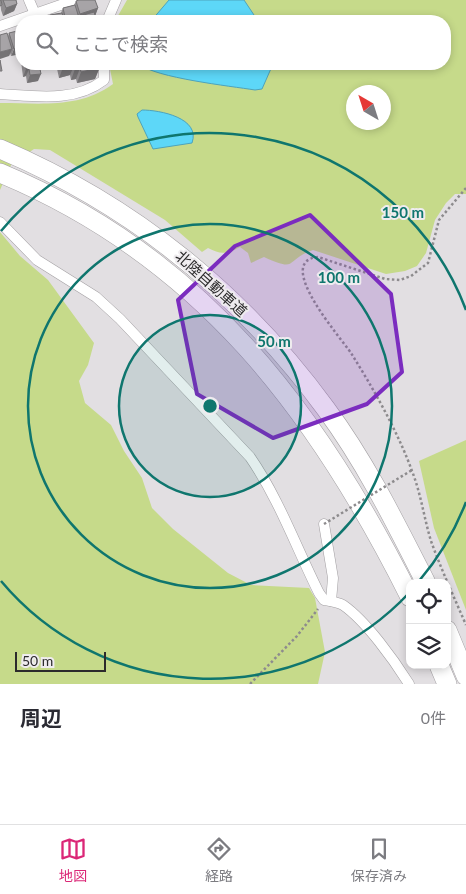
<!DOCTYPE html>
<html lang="ja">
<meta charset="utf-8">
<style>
:root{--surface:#fff;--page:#f2f2f3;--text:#2b2b33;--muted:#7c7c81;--line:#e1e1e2;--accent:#db2777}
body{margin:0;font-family:Lato,"Noto Sans JP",sans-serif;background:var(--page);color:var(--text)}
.controls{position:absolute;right:15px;bottom:15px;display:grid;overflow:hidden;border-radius:10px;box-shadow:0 2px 8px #0003}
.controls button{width:45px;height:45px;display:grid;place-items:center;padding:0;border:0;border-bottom:1px solid var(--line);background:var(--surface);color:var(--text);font:25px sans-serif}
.compass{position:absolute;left:346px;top:85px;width:45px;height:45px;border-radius:50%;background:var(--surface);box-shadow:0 2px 8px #0003;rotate:321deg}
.scale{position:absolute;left:15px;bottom:12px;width:91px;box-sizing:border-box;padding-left:5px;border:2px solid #2c2b2c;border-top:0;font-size:14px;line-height:18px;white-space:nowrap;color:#2c2b2c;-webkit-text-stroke:4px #efecef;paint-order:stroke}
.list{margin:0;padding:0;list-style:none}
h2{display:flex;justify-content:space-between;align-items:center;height:65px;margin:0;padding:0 20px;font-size:21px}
h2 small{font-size:16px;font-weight:400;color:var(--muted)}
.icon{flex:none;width:28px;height:28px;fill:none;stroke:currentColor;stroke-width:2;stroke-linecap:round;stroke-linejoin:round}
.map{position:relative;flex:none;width:466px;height:684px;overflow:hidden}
.search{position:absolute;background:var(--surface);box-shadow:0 2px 8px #0003;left:15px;right:15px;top:15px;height:55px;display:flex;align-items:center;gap:12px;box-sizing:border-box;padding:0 18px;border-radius:20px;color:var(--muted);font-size:19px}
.sheet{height:140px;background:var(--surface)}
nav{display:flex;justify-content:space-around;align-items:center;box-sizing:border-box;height:70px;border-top:1px solid var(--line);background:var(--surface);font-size:14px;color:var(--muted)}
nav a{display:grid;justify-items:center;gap:2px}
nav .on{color:var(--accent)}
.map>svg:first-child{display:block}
</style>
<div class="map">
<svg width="466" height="684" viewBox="0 0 466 684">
<rect width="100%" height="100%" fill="#e2dfe2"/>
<!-- green -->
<g fill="#c6da8a" fill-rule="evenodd">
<path d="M127,0H466V194H455L446,203L435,220L426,253L417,266L405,271L386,274L313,250C284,260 299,273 264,257L251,263L248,253L240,247C227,254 221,255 208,248L202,252L165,220L50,150L34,149L11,165L0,190V103C40,103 79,109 113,84L109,64H445V21H115ZM354,92H384V122H354Z"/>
<path d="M0,232L20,256L48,280L94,343L88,365L79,381L85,403L111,425L124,451L142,478L152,508L173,529L228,573L251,585L309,588L315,598L325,652L318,684H0Z"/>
<path d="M466,440V610L434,528L419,461Z"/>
</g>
<!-- water -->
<g fill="#5dd7f8" stroke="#4ea3bb">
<path d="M169,0H244L258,21H151Z"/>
<path d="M139,64H138H273L262,89L255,90C230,86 156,78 139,64Z"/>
<path d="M142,110C160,110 201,118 192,143L153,149L138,117L137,114Z"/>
</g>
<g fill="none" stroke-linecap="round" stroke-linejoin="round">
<defs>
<g id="minor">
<path d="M29,0L35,14"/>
<path d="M107,21L116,0"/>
<path d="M0,26L75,0"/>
<path d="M0,94C35,96 74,103 104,80V64"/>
<path d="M0,222L37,260L96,297L120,319L250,457C279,499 296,547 319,593L324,600C330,601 338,602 343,605C366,621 394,660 409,684"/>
<path d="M324,524L333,578L331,601"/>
</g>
<g id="motorway">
<path d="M0,149C132,205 242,294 326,409C366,463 396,524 426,583"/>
<path d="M0,173C200,256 316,409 410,597"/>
<path d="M447,630L466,676"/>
<path d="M439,665L447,684"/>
</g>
</defs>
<!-- minor casing -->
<use href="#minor" stroke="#a3a0a3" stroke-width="11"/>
<!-- motorway casing -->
<use href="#motorway" stroke="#a3a0a3" stroke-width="20"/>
<!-- path -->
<g stroke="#8d8b8d" stroke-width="2.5" stroke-dasharray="2.5 2.5" stroke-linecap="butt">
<path d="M466,188L439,220L428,263L411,276L400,280L385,279L318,257C273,261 341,338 351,353C373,388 398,432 412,471C421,494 424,518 431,541C441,569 454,597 466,625"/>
<path d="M250,684L297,636L318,609"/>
</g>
<!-- minor -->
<use href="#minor" stroke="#fff" stroke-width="10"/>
<!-- motorway -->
<use href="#motorway" stroke="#fff" stroke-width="19"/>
<!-- path-bridge -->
<path stroke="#8d8b8d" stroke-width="2.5" stroke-dasharray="2.5 2.5" stroke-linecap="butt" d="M324,524L412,470"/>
</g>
<!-- wall -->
<g fill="#908d90">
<path d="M0,0H16L17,4L14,11L3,16L1,10Z"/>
<path d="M76,1L98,8L95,16L97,21H47L50,15L61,13L63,8L74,5Z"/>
<path d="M21,31L11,56L10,53L9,56L8,36L9,33Z"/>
<path d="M21,59V64H39L38,81L27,83L26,76L23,77L21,61Z"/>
<path d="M56,64H101L95,79L77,83L76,79L71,80L70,75L59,78Z"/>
</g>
<!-- shaded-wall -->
<g fill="#757375">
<path d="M17,4L14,11L3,16L6,8Z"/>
<path d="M98,8L95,16H80L78,21L80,14Z"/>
<path d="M21,47V54L11,56L14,49Z"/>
<path d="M12,49L9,56L0,59V52Z"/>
<path d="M101,64L95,79L77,83L81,72Z"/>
<path d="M73,68L70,75L59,78L62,70Z"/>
<path d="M80,68L76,79L71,80L75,69Z"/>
<path d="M26,69H29L26,76L23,77Z"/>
<path d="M41,74L38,81L27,83L30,75Z"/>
</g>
<!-- building -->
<g fill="#a7a4a7" stroke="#757375">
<path d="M0,0H1L2,5L0,6Z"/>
<path d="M3,0H16L17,4L6,8Z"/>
<path d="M79,0H95L98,8L80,14L76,1Z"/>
<path d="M75,5L80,21H66L63,8Z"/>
<path d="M94,12L97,21H81L80,16Z"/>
<path d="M62,13L65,21H52L50,15Z"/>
<path d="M21,30V47L14,49L9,33Z"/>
<path d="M7,33L12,49L0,52V35Z"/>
<path d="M0,60L2,71H0Z"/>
<path d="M25,64H39L41,74L30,75L29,69H26Z"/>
<path d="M60,64H72L73,68L62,70Z"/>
<path d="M74,64H101L98,65L99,68L81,72L80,68L75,69Z"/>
</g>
<!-- marked area -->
<path fill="#7b2cbf" fill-opacity="0.2" stroke="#7b2cbf" stroke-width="4" stroke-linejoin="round" d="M310,215L391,294L402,372L367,404L273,438L197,394L178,300L235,246Z"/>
<!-- distance rings -->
<circle cx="210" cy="406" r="91" fill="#0f766e" fill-opacity=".12"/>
<g fill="none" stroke="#0f766e" stroke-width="2.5">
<circle cx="210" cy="406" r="91"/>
<circle cx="210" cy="406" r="182"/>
<path d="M466 502A273 273 0 0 1 419 581M410 592A273 273 0 0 1 1 581M1 231A273 273 0 0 1 466 310"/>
</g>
<g text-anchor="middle" stroke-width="4" stroke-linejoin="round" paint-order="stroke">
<!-- street labels -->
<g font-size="15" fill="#2c2b2c" stroke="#efecef">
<text transform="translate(211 284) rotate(42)" y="5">北陸自動車道</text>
</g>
</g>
<circle cx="210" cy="406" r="8" fill="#0f766e" stroke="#efecef" stroke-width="2.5"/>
<g font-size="15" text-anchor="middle" font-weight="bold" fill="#0f766e" stroke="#efecef" stroke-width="4" stroke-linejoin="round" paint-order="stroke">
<text x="403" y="218">150 m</text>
<text x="339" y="283">100 m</text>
<text x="274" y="347">50 m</text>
</g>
</svg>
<div class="controls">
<button><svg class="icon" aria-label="locate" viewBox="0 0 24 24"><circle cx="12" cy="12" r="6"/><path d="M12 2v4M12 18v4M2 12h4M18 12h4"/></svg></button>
<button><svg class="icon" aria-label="layers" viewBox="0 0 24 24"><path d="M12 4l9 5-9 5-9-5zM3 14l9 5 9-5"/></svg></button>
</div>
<svg class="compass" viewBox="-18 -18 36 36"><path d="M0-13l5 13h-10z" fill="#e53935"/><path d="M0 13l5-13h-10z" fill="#7c7c81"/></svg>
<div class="scale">50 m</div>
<div class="search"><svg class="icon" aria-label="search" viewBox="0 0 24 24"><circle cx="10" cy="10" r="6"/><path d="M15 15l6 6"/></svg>ここで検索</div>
</div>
<section class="sheet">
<h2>周辺<small>0件</small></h2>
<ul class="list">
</ul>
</section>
<nav>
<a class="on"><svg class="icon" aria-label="map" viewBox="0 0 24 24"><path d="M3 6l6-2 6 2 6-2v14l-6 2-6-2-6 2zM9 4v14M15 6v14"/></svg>地図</a>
<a><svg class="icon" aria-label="directions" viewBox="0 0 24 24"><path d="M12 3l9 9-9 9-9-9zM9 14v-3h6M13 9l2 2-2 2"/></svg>経路</a>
<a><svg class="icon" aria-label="saved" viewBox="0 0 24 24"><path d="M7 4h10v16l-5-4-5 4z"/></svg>保存済み</a>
</nav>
